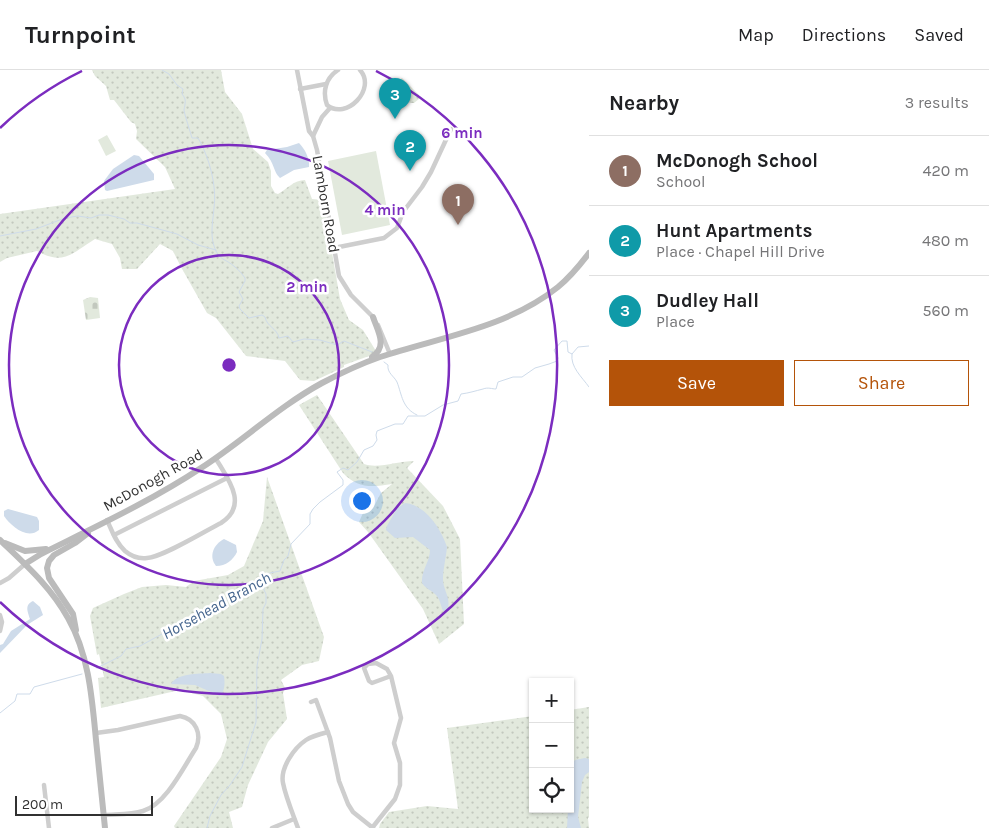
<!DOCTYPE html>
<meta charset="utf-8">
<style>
:root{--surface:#fff;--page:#f2f2f2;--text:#202124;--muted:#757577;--line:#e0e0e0;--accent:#b45309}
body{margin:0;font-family:Karla,sans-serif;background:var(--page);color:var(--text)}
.controls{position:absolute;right:15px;bottom:15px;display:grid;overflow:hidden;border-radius:0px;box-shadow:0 1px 4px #0004}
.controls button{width:45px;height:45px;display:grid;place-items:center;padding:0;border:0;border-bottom:1px solid var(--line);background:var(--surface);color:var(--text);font:25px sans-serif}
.scale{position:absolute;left:15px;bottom:12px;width:138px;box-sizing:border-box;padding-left:5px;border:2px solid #313131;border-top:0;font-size:14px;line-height:18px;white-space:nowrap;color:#313131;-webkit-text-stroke:4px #fff;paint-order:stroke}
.you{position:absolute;left:361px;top:430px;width:18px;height:18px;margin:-12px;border:4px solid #fff;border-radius:50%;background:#1a73e8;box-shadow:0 0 0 8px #1a73e833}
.badge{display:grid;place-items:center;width:32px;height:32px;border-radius:50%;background:var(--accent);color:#fff;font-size:16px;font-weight:700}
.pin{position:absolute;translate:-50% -41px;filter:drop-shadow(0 1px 2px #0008)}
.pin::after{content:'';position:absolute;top:26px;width:18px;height:15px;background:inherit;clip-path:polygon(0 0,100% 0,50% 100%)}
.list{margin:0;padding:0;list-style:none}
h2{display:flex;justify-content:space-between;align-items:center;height:65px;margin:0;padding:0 20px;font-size:21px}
h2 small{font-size:16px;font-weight:400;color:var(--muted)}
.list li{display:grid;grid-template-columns:32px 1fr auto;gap:15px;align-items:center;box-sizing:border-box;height:70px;padding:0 20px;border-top:1px solid var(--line)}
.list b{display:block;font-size:19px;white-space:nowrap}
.list p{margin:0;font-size:16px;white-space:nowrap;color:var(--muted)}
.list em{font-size:16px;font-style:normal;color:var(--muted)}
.actions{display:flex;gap:10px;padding:15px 20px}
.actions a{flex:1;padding:11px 0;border:1px solid var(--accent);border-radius:0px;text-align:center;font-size:18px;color:var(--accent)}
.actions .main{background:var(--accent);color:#fff}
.icon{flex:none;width:28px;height:28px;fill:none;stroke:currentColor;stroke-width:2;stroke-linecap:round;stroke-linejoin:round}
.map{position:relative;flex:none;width:589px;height:758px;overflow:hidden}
header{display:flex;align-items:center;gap:30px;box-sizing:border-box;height:70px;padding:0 25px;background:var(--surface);border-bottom:1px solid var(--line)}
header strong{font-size:24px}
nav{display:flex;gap:28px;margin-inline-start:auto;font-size:18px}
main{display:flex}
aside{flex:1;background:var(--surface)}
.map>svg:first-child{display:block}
</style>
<header>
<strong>Turnpoint</strong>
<nav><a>Map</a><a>Directions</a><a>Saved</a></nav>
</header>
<main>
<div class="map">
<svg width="589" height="758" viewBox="0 0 589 758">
<defs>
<pattern id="cemetery-stones" width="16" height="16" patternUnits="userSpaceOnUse" patternTransform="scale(1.25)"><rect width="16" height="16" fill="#e2e9dd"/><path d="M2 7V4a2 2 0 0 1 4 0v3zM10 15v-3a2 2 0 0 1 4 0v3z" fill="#c2c8be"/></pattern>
<pattern id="park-dots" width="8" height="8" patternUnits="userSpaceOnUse" patternTransform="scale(1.25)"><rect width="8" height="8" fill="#e2e9dd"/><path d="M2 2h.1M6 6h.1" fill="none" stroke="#c2c8be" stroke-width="1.8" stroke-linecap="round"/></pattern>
</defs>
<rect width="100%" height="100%" fill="#fff"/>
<!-- grass -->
<g fill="#e2e9dd">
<path d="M107,65L116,81L106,86L98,70Z"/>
<path d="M376,81L390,155L342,165L328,91Z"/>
</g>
<!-- cemetery -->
<path fill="url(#cemetery-stones)" d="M90,227L98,228L100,248L86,250L83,230Z"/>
<!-- park -->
<g fill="url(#park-dots)">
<path d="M92,0H221L225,22L242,44L253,79L268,92L271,101V116L275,123L278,124C287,119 294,110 305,110L312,129L323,130L340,229L349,250L363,260L376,281L369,286L344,295V297L314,311L300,310L285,291L246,286L216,248L207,243L181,197L173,181L160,174L137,199H122L120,188L112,174L95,169C72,183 64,196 37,181L7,188L0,192V144L175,119L165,97L136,69L137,61L135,54L131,52L114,30H110L106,16L95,6Z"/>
<path d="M402,8L419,25V29L414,33H410L404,27L396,36L387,37L383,16L396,13Z"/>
<path d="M317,325L364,394C378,399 398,391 414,391L407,398L443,436L460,469L464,554L439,574L423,539L368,462L359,452L363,443L373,438L381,423L392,414C372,417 358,419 343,403L299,335Z"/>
<path d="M267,407L324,567L319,591L302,595L281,610L285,618L283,623L287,649L268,672L248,715L242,737L229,742L233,758H175L174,756L221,687L227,669L221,644L203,626L180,620L101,638L98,608L104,607L99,584L97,585L90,546L93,538L124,524L142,517L166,515L186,517L194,511L228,505L244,496L263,451Z"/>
<path d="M589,637V747L588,748L589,758H379L380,754L389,742L427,736L458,739L447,658L533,646V739H570V640Z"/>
</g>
<!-- water -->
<g fill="#cedbea">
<path d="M299,73C305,79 310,89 309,97L294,100L280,108C273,102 275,93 265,83L267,80L287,77Z"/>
<path d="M134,85L139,86L154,104V110L107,121L105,120L104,111L113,99Z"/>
<path d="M405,433C426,435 441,459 447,477C446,488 443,499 443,509C443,521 452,528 447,541H443C441,536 440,529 436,525C431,520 426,519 422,513C421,500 430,492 430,480L413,467L395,468L386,460C386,455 394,446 396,439Z"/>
<path d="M8,439L37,447L39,451V460C27,470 11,456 4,446V441Z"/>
<path d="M224,469L236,475L237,482C233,490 226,496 216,496C208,486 214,474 224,469Z"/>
<path d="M33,531L40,537L43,545L27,555L0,583V575L3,574L11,561L30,549C28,542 24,535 33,531Z"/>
<path d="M210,603L221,604L224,606C225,612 225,622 220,626L195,615L171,614C177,603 199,604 210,603Z"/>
<path d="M585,688L589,689V702L585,705L582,712L578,747L581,758H567L568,739H570V696L575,690Z"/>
</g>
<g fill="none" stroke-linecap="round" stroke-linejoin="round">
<!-- stream -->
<g stroke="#cedbea" stroke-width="1">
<path d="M162,0L169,4L177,15L183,19L182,24C187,30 185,33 184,40C184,43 191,64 192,68H198C209,87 217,115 214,138C213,150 210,164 214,176C219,191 225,188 235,197C239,200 242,204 245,208V211L239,222L243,229L239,236L240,239L249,248L262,245L265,247C267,257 277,258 279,268L288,266L293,272L304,269L320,270L337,275L344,271L372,282"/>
<path d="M0,166L36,159L65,148L78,146L91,148L99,145H108L124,149L130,153H137L177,164L198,175L216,180"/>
<path d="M572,284C570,297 582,307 589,317"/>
<path d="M384,292L388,295C387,303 394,306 397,312C402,325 402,338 417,345"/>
<path d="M97,598L121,586L126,579L140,576L162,564L172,561L188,548L217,537L223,532L242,524L270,503L280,501L284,490L288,486L291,474L310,454V444L313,439L320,432L343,415V410L337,402L343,398L348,400L357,392L364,380L373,376L377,370L376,365L377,361L395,354H403L408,346H425L443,335L458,331L461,324C469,323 475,321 483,319C488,317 492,319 496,319L498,312L513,307H522L535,298L549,294L557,291L558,288L554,280L562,271H567L568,282L572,284L578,277L589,276"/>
<path d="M0,643L15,631L17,624H30L34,617L82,604"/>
<path d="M207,758L210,746L221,725L230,715L242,697L256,652L257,596L262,569L263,539L266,533V524L264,520L265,507"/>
</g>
<!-- minor -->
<g stroke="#cecece" stroke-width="4.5">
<path d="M297,0L309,61L313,66L317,80L339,206L351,225L374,248"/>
<path d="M338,0C326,8 322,21 327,35C346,51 377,19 360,0"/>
<path d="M300,19L326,14"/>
<path d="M313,66L322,47L330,38"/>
<path d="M334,178L384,168L397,158L403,142L422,117L431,102L451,59"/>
<path d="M378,255L390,284"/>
<path d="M107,450C112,461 116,473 125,481C131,486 139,489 147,488C163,487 205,461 221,453C249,435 228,409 216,389"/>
<path d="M114,465L227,408"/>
<path d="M0,513L9,508L25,494"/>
<path d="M0,545L2,552L0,561"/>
<path d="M311,632L316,630L330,668L339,711L348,734L353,742L373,758"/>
<path d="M96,663L118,660L180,646C196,649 202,664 196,678C183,698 166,734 143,741C131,745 117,744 104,745"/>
<path d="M44,715L49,758"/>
<path d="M272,758L294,749"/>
<path d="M298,758C293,744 286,728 283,713C280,698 294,678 306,670C312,666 320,664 328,662"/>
<path d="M372,758L395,729L400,715V693L394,673L401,648L391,606L387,599L376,593L368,594L364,598L369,611L372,613L391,606"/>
</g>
<!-- secondary -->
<g stroke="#bbb" stroke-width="6">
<path d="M372,287C388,276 378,262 373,247"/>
<path d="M0,470C25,494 51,517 68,548C89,585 92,628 96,670C99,699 102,729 105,758"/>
<path d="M5,473L25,481L46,479"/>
<path d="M25,494L41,484C95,457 151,431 201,398C243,371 278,337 322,313C341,303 360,294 380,287C440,267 507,258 558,217C570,207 580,195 589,183"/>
<path d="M76,560L73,544L49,508L47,498L49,491L54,485L75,473L88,463"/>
</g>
</g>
<!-- distance rings -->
<g fill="none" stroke="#7b2cbf" stroke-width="2.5">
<circle cx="229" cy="295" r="110"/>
<circle cx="229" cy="295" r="220"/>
<path d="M0 58A329 329 0 0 1 82 1M376 1A329 329 0 1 1 0 532"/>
</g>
<g text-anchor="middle" stroke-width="5" stroke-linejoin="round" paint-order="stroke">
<!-- street labels -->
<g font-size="15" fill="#313131" stroke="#fff">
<text transform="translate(326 134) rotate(80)" y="5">Lamborn Road</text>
<text transform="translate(153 410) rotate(-29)" y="5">McDonogh Road</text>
</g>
<!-- water labels -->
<g font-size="16" font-style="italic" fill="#44648d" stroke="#fff">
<text transform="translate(216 535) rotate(-29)" y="6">Horsehead Branch</text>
</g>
</g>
<circle cx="229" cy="295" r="8" fill="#7b2cbf" stroke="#fff" stroke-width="2.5"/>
<g font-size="15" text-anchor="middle" font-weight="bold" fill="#7b2cbf" stroke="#fff" stroke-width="5" stroke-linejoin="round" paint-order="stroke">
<text x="462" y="68">6 min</text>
<text x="385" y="145">4 min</text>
<text x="307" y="222">2 min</text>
</g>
</svg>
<div class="controls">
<button>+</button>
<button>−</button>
<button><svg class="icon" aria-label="locate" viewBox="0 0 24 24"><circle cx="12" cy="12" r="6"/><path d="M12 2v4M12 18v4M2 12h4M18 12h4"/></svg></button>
</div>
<div class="scale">200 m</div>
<div class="you"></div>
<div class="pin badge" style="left:458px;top:155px;background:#8d6e63">1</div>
<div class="pin badge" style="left:410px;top:101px;background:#0f9aa8">2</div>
<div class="pin badge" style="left:395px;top:49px;background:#0f9aa8">3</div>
</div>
<aside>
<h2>Nearby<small>3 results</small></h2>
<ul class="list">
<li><span class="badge" style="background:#8d6e63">1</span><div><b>McDonogh School</b><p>School</p></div><em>420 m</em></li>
<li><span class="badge" style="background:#0f9aa8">2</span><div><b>Hunt Apartments</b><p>Place · Chapel Hill Drive</p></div><em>480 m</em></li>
<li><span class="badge" style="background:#0f9aa8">3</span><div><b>Dudley Hall</b><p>Place</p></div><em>560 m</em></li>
</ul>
<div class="actions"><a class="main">Save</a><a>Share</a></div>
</aside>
</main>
